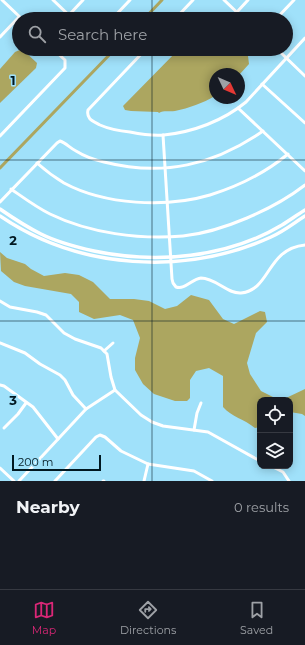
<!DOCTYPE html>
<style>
:root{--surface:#171b24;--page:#242831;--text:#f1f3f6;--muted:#9ea1a6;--line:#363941;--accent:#db2777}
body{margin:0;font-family:Montserrat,sans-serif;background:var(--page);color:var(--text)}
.controls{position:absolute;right:12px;bottom:12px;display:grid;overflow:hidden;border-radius:8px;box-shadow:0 2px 10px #0003}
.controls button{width:36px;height:36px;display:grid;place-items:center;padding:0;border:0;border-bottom:1px solid var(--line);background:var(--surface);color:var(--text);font:20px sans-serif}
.compass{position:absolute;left:209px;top:68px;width:36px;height:36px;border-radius:50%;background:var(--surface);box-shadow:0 2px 10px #0003;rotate:134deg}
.scale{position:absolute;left:12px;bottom:10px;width:89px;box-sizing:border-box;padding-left:4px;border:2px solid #001821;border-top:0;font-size:11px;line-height:14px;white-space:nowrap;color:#001821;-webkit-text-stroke:3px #a0e1fa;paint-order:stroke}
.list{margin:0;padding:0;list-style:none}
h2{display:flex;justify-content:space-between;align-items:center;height:52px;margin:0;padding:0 16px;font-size:17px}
h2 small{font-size:13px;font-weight:400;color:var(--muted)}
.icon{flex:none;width:22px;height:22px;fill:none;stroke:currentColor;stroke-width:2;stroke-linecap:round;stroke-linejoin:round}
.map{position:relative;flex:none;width:305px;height:481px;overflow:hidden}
.search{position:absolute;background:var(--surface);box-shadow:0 2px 10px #0003;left:12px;right:12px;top:12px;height:44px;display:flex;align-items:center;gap:10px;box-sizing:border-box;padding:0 14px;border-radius:22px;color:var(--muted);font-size:15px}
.sheet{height:108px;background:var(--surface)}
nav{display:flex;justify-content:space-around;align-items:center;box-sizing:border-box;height:56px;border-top:1px solid var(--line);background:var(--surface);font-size:11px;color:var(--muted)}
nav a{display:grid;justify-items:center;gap:2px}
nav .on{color:var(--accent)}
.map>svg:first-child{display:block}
</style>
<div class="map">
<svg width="305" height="481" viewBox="0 0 305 481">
<rect width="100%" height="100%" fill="#a0e1fa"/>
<!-- water -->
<g fill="#aca660">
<path d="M22,49L37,63L36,68L0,103V69L15,52Z"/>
<path d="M179,49H241L248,56L249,64L239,75V74H215V96C203,103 189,108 175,111C169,112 164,110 159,113L158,112L131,111L125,110L123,106Z"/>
<path d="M0,252L7,258L25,264L31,269L44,276L65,273L79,275L93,282L110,299H134L149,301L165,309L177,306L191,295L209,300L223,319L234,324L260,311L265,312L267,322L256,333L247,363L250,374L261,391L273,397L286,398L305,389V416L302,414L290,412V400H260V427L255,428C244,419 232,417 223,407V376L209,368L196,371L190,380V398L187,401H175L154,394L143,384L135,370V358L140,338L133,320L120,315L94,319L79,312V302L71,294L25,286L14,282L1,271Z"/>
</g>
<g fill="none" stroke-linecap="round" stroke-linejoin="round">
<!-- canal -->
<g stroke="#aca660" stroke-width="3">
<path d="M144,19L162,0"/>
<path d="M0,168L115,49"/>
</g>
<!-- minor -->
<g stroke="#fff" stroke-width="3">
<path d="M2,0L22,19"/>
<path d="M53,0L73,19"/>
<path d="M224,0L244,19"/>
<path d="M237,12L248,0"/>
<path d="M69,15L83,0"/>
<path d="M112,19L130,0"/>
<path d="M175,19L193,0"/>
<path d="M276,19L294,0"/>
<path d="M0,37L19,17"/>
<path d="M146,49L88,110C86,119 93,121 100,125C109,129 119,131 130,132C140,134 153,136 164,135C193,132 223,121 246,102L305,38"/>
<path d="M277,49L305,76"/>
<path d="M262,84L305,123"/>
<path d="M238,108L305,171"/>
<path d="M163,135L172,279L173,283L176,287C185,290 192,279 201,278C216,278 227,294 241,293C271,290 266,249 305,245"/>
<path d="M0,136L65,68V60L53,49"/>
<path d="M37,163C46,171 54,177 64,183C105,205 166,208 210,195C239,186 265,173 288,154"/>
<path d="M11,189C24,198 36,207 50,214C89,233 140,240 183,236C222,232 274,209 305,185"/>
<path d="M0,202L57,143L60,141C66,143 70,148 76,151C84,156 95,160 104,162C163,177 214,165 263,131"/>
<path d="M0,301L10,307L37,312L46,315L64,333L75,339L101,348L107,354L111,377L115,390L141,415L152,422L163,426L208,432L260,461"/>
<path d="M0,343L25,353L40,364L60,375L65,380L73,395L86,409"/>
<path d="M104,351L113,343"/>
<path d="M0,385L4,386L33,407L58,439"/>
<path d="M4,428L18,414L26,403"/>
<path d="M194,430L197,413L201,403"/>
<path d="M271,466L283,472L289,481"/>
<path d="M0,468L14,481"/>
<path d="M19,481L86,409L115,390"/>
<path d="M55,481L96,437L100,435L105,437L121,451L148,464L194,471L212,481"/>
<path d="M103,481H104"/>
<path d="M144,481L148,464"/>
</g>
<!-- tertiary -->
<g stroke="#fff" stroke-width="3.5">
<path d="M0,209C13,218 27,227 41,234C57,242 76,247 94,251C156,264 227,258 282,225C290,220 297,215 305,210"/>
<path d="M0,216C79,270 185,276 271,237C283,232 294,223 305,216"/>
</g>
</g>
<!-- grid -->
<path fill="none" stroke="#001821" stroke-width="1" stroke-opacity="0.55" d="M152,0V19M152,49V481M0,160H305M0,321H305"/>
<g font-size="13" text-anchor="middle" font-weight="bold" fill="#001821" stroke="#a0e1fa" stroke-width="3" stroke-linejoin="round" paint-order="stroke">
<text x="13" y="85">1</text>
<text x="13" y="245">2</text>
<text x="13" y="405">3</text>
</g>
</svg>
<div class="controls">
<button><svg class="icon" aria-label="locate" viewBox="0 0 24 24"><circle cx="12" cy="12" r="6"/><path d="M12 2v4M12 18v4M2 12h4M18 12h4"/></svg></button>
<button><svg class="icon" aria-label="layers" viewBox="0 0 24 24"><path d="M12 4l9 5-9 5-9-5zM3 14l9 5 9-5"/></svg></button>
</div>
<svg class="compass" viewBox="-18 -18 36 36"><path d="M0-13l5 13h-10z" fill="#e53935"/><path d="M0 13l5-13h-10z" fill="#9ea1a6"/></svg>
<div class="scale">200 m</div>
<div class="search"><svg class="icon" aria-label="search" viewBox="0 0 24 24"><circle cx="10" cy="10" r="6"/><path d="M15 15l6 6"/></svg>Search here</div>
</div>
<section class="sheet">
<h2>Nearby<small>0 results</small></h2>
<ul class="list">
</ul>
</section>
<nav>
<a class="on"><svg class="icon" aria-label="map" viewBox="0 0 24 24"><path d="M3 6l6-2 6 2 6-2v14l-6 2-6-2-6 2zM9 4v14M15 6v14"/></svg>Map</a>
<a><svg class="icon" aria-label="directions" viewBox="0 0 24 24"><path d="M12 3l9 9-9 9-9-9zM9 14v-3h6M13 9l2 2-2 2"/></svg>Directions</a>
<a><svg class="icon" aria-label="saved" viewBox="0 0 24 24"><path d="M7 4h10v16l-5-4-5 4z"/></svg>Saved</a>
</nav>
